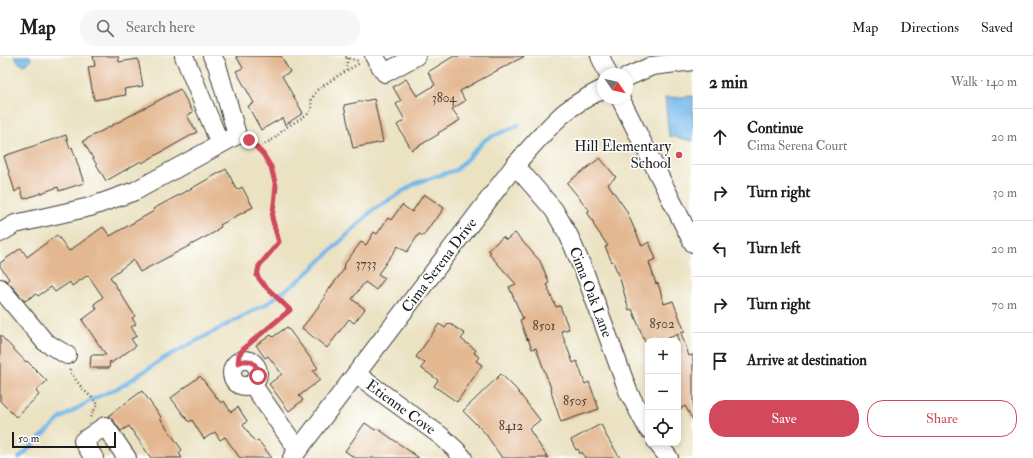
<!DOCTYPE html>
<meta charset="utf-8">
<style>
:root{--surface:#fff;--page:#f6f6f6;--text:#202124;--muted:#757577;--line:#e0e0e0;--accent:#d1495b}
body{margin:0;font-family:"IM FELL Double Pica",serif;background:var(--page);color:var(--text)}
.controls{position:absolute;right:12px;bottom:12px;display:grid;overflow:hidden;border-radius:8px;box-shadow:0 2px 6px #0003}
.controls button{width:36px;height:36px;display:grid;place-items:center;padding:0;border:0;border-bottom:1px solid var(--line);background:var(--surface);color:var(--text);font:20px sans-serif}
.compass{position:absolute;left:597px;top:12px;width:36px;height:36px;border-radius:50%;background:var(--surface);box-shadow:0 2px 6px #0003;rotate:124deg}
.scale{position:absolute;left:12px;bottom:10px;width:104px;box-sizing:border-box;padding-left:4px;border:2px solid #1c1c1c;border-top:0;font-size:11px;line-height:14px;white-space:nowrap;color:#1c1c1c;-webkit-text-stroke:3px #fff;paint-order:stroke}
.stop{position:absolute;width:12px;height:12px;margin:-9px;border:3px solid #d1495b;border-radius:50%;background:#fff}
.stop.end{background:#d1495b;border-color:#fff;box-shadow:0 1px 4px #0008}
.list{margin:0;padding:0;list-style:none}
h2{display:flex;justify-content:space-between;align-items:center;height:52px;margin:0;padding:0 16px;font-size:17px}
h2 small{font-size:13px;font-weight:400;color:var(--muted)}
.list li{display:grid;grid-template-columns:26px 1fr auto;gap:12px;align-items:center;box-sizing:border-box;height:56px;padding:0 16px;border-top:1px solid var(--line)}
.list b{display:block;font-size:15px;white-space:nowrap}
.list p{margin:0;font-size:13px;white-space:nowrap;color:var(--muted)}
.list em{font-size:13px;font-style:normal;color:var(--muted)}
.actions{display:flex;gap:8px;padding:12px 16px}
.actions a{flex:1;padding:9px 0;border:1px solid var(--accent);border-radius:16px;text-align:center;font-size:14px;color:var(--accent)}
.actions .main{background:var(--accent);color:#fff}
.icon{flex:none;width:22px;height:22px;fill:none;stroke:currentColor;stroke-width:2;stroke-linecap:round;stroke-linejoin:round}
.map{position:relative;flex:none;width:693px;height:402px;overflow:hidden}
header{display:flex;align-items:center;gap:24px;box-sizing:border-box;height:56px;padding:0 20px;background:var(--surface);border-bottom:1px solid var(--line)}
header strong{font-size:19px}
nav{display:flex;gap:22px;margin-inline-start:auto;font-size:14px}
.search{width:280px;height:36px;background:var(--page);display:flex;align-items:center;gap:10px;box-sizing:border-box;padding:0 14px;border-radius:16px;color:var(--muted);font-size:15px}
main{display:flex}
aside{flex:1;background:var(--surface)}
.map>svg:first-child{display:block}
</style>
<header>
<strong>Map</strong>
<div class="search"><svg class="icon" aria-label="search" viewBox="0 0 24 24"><circle cx="10" cy="10" r="6"/><path d="M15 15l6 6"/></svg>Search here</div>
<nav><a>Map</a><a>Directions</a><a>Saved</a></nav>
</header>
<main>
<div class="map">
<svg width="693" height="402" viewBox="0 0 693 402">
<rect width="100%" height="100%" fill="#fff"/>
<filter id="ink" filterUnits="userSpaceOnUse"><feTurbulence type="fractalNoise" baseFrequency=".025" numOctaves="2"/><feDisplacementMap in="SourceGraphic" scale="8" xChannelSelector="R" yChannelSelector="G"/><feConvolveMatrix kernelMatrix="1 2 1 2 8 2 1 2 1" color-interpolation-filters="sRGB"/></filter>
<filter id="wash" filterUnits="userSpaceOnUse"><feTurbulence type="fractalNoise" baseFrequency=".012" numOctaves="4" result="noise"/><feDisplacementMap in="SourceGraphic" scale="16" xChannelSelector="R" yChannelSelector="G"/><feGaussianBlur stdDeviation="0.9" result="paint"/><feColorMatrix in="noise" values="0 0 0 0 0 0 0 0 0 0 0 0 0 0 0 0 0 1.4 0 .05"/><feComposite in="paint" operator="in"/></filter>
<g filter="url(#wash)">
<rect width="100%" height="100%" fill="#ebe2c2"/>
<!-- water -->
<g fill="#73b8ea" stroke="#486a83">
<path d="M14,0H30L31,3C24,13 19,8 14,0Z"/>
<path d="M693,40V85L669,80L665,42Z"/>
</g>
<g fill="none" stroke-linecap="round" stroke-linejoin="round">
<!-- stream -->
<path stroke="#73b8ea" stroke-width="4" d="M19,402L61,362L93,343L122,330L166,301L268,247L303,221L313,212L373,154L416,127L456,114L486,83L519,69"/>
</g>
<g id="blocks">
<!-- building -->
<g fill="#e3b891">
<path d="M93,0H118L119,6L138,3L143,30L124,33L126,39L94,44L88,11L95,10Z"/>
<path d="M236,0H281L290,16L282,20L303,57L285,69L282,62L261,74L248,50L254,47L236,15L243,12Z"/>
<path d="M454,0H525L500,13L460,35L465,45L452,53L460,64L438,77L439,78L412,94L397,69L405,64L396,48L401,45L393,31L406,23L417,40L435,29L428,16Z"/>
<path d="M180,33L193,56L187,60L197,76L142,107L141,105L106,125L83,85Z"/>
<path d="M374,43L383,86L353,92L344,49Z"/>
<path d="M66,79L70,93L72,91L84,127L59,135L58,131L24,143L20,132L15,136L4,100Z"/>
<path d="M600,102L616,121L608,128L626,154L642,190L649,186L656,203L649,206L656,228L658,227L664,248L673,245L685,276L681,277L689,300L693,299V364L685,350L678,354V278L661,285H658L657,282L645,286L632,253L629,254L618,216H617L613,205L612,206L605,191L608,190L593,168L594,167L587,156L590,155L567,127Z"/>
<path d="M226,113L237,134L242,131L253,151L220,169L221,171L216,174L217,175L140,216L133,204L110,221L135,260L132,262L136,268L131,271L137,280L131,283L136,290L111,307L110,305L109,312H90L91,299H106L82,264L97,253L94,248L103,241L88,219L72,230L70,226L55,236L51,231L38,240L36,238L25,245L7,225L9,223L0,210V207L21,192L27,201L57,179L69,195L103,171L110,180L154,155L153,153L177,140H178Z"/>
<path d="M424,138L444,152L435,165L434,164L423,180L419,178L407,196L398,190L378,218L385,222L376,234L365,226L352,243L365,253L354,267L349,263L327,292L302,272L325,242L324,240L345,212L343,210L361,186L366,189L374,176L377,178L388,162L391,164L402,149L412,156Z"/>
<path d="M515,177L540,205L549,226L547,229L549,232L548,233L556,251L560,250L569,273L561,275L573,307L577,305L585,328L589,326L599,353L561,366L551,336L552,335L536,292L532,293L528,283L527,284L520,264L523,263L509,231L516,228L489,198L491,196L488,194L503,181L506,184Z"/>
<path d="M449,267L465,278L461,283L476,294L474,297L479,301L476,305L482,309L457,346L434,330L438,324L421,312L425,307L416,301L439,268L445,272Z"/>
<path d="M287,271L318,312L313,315L320,324L299,340L303,344L289,355L269,328L282,318L268,300L265,302L256,289L271,279L273,281Z"/>
<path d="M0,279L26,306L27,305L47,325L36,335L39,339L16,361L0,345Z"/>
<path d="M501,318L516,333L540,364L529,373L548,402H502L485,377L463,355Z"/>
<path d="M200,320L221,347L224,345L231,356L238,351L247,365L243,369L255,386L258,384L272,402H240L225,381L220,384L215,376L204,383L192,364L189,366L171,342Z"/>
<path d="M142,335L161,361L160,362L182,394L179,397L182,402H151L129,370L121,375L113,364L108,360Z"/>
<path d="M365,367L375,374L377,372L419,402H355L345,395Z"/>
<path d="M601,368L607,381L620,402H585L582,396L580,398L578,393L576,394L571,384Z"/>
</g>
</g>
</g>
<g filter="url(#ink)">
<use href="#blocks" fill-opacity="0" stroke="#3b3a35" stroke-width="1"/>
<g fill="none" stroke-linecap="round" stroke-linejoin="round">
<defs>
<g id="minor">
<path d="M184,0L220,88"/>
<path d="M374,0L385,17L416,0"/>
<path d="M600,0L608,18"/>
<path d="M627,21L652,10L693,5"/>
<path d="M620,42L693,187"/>
<path d="M515,109L554,154L569,180L586,220L628,335L648,373"/>
<path d="M0,177L15,168L90,151L135,135L237,79L217,9L212,0"/>
<path d="M0,232L45,286L67,299"/>
<circle cx="245" cy="317" r="13"/>
<path d="M356,318L441,380L455,393L463,402"/>
<path d="M252,328L298,394"/>
<path d="M657,387L669,402"/>
<path d="M94,402L83,385L105,370L127,402"/>
<path d="M292,402L515,109C531,91 546,73 564,57C576,47 589,40 603,33"/>
</g>
</defs>
<!-- minor casing -->
<use href="#minor" stroke="#3b3a35" stroke-width="20"/>
<!-- path -->
<g stroke="#3b3a35" stroke-width="2.5" stroke-dasharray="1 3" stroke-linecap="butt">
<path d="M346,0L347,2L359,5"/>
<path d="M347,15V2"/>
<path d="M258,92L275,82L285,72L307,59L312,53L311,44L317,34L339,19L360,7"/>
<path d="M238,307L239,299L244,292L290,254L263,229L257,220L259,210L279,186C277,179 272,170 272,162C272,153 276,141 275,131C274,114 264,96 251,85"/>
<path d="M70,313V316L82,332L98,348L90,361"/>
</g>
<!-- minor -->
<use href="#minor" stroke="#fff" stroke-width="18"/>
</g>
</g>
<g fill="none" stroke-linecap="round" stroke-linejoin="round" filter="url(#ink)">
<!-- route -->
<path stroke="#d1495b" stroke-width="5" d="M249,84L263,98L271,111L276,130L274,148L272,162L279,186L259,210L257,220L264,229L290,254L244,292L239,299L238,307C249,301 259,308 258,320"/>
</g>
<!-- markers -->
<circle fill="#d1495b" stroke="#fff" stroke-width="1.5" cx="679" cy="99" r="4"/>
<g text-anchor="middle" stroke-width="3" stroke-linejoin="round" paint-order="stroke">
<!-- number labels -->
<g font-size="13" fill="#4e4339">
<text x="444" y="46">3804</text>
<text x="366" y="212">3733</text>
<text x="662" y="272">8502</text>
<text x="544" y="274">8501</text>
<text x="575" y="349">8505</text>
<text x="511" y="374">8412</text>
</g>
<!-- poi labels -->
<g font-size="15" fill="#1c1c1c" stroke="#fff" text-anchor="end">
<text x="671" y="95">Hill Elementary<tspan x="671" dy="17">School</tspan></text>
</g>
<!-- street labels -->
<g font-size="15" fill="#1c1c1c" stroke="#fff">
<text transform="translate(439 209) rotate(-53)" y="5">Cima Serena Drive</text>
<text transform="translate(591 236) rotate(69)" y="5">Cima Oak Lane</text>
<text transform="translate(401 351) rotate(36)" y="5">Etienne Cove</text>
</g>
</g>
</svg>
<div class="controls">
<button>+</button>
<button>−</button>
<button><svg class="icon" aria-label="locate" viewBox="0 0 24 24"><circle cx="12" cy="12" r="6"/><path d="M12 2v4M12 18v4M2 12h4M18 12h4"/></svg></button>
</div>
<svg class="compass" viewBox="-18 -18 36 36"><path d="M0-13l5 13h-10z" fill="#e53935"/><path d="M0 13l5-13h-10z" fill="#757577"/></svg>
<div class="scale">50 m</div>
<div class="stop" style="left:258px;top:320px"></div>
<div class="stop end" style="left:249px;top:84px"></div>
</div>
<aside>
<h2>2 min<small>Walk · 140 m</small></h2>
<ul class="list">
<li><svg class="icon" aria-label="ahead" viewBox="0 0 24 24"><path d="M12 20V5M6 11l6-6 6 6"/></svg><div><b>Continue</b><p>Cima Serena Court</p></div><em>20 m</em></li>
<li><svg class="icon" aria-label="right" viewBox="0 0 24 24"><path d="M7 20v-9h11M14 6l5 5-5 5"/></svg><div><b>Turn right</b></div><em>30 m</em></li>
<li><svg class="icon" aria-label="left" viewBox="0 0 24 24"><path d="M17 20v-9H6M10 6l-5 5 5 5"/></svg><div><b>Turn left</b></div><em>20 m</em></li>
<li><svg class="icon" aria-label="right" viewBox="0 0 24 24"><path d="M7 20v-9h11M14 6l5 5-5 5"/></svg><div><b>Turn right</b></div><em>70 m</em></li>
<li><svg class="icon" aria-label="arrive" viewBox="0 0 24 24"><path d="M6 21V4h12l-3 4 3 4H6"/></svg><div><b>Arrive at destination</b></div></li>
</ul>
<div class="actions"><a class="main">Save</a><a>Share</a></div>
</aside>
</main>
